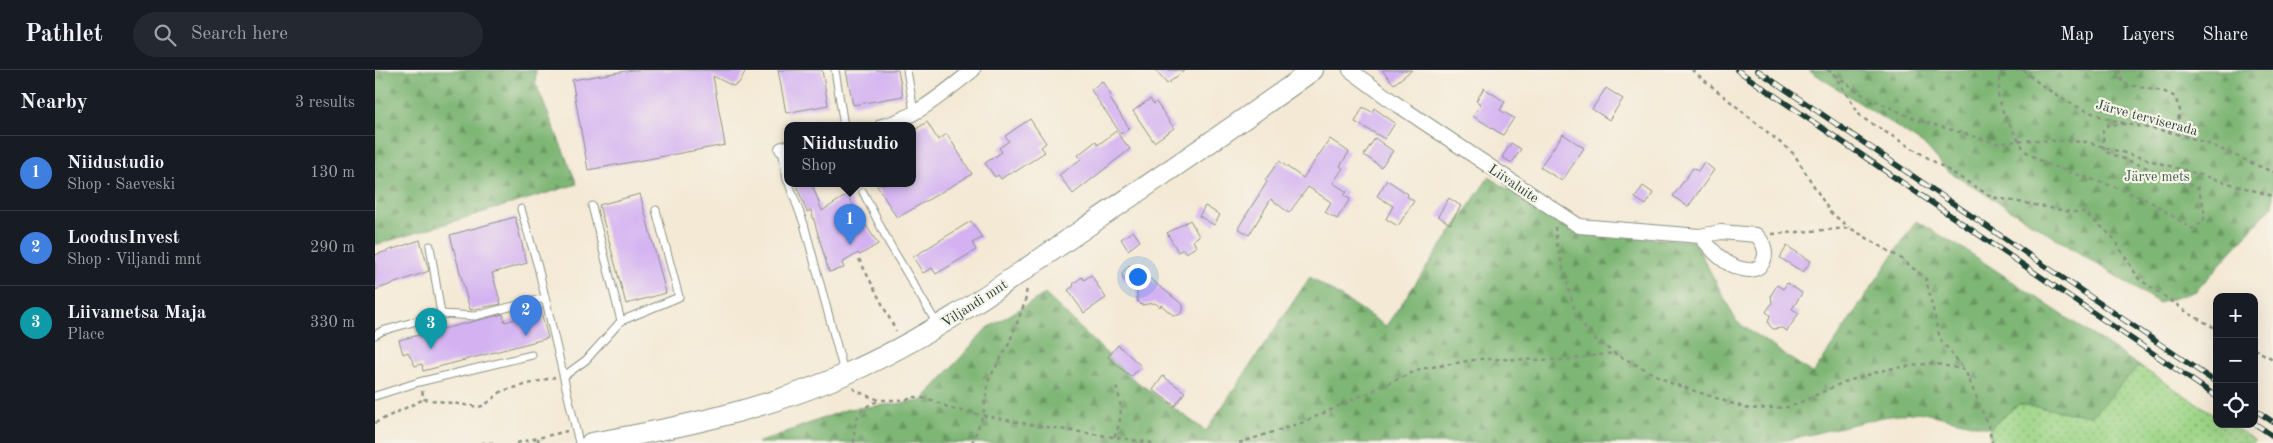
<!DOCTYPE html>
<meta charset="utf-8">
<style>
:root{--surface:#171b24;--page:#242831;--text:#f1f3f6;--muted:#9ea1a6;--line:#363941;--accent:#b45309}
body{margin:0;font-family:"Old Standard TT",serif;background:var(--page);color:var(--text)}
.controls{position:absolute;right:15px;bottom:15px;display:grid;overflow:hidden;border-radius:10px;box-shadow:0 5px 20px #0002}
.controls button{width:45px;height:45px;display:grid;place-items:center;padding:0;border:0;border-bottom:1px solid var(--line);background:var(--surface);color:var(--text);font:25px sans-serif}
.you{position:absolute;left:762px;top:206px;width:18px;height:18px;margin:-12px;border:4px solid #fff;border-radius:50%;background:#1a73e8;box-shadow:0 0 0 8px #1a73e833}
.badge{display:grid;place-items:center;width:32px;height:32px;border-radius:50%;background:var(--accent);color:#fff;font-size:16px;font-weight:700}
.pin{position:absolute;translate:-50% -41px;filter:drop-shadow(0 1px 2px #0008)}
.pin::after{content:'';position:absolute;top:26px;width:18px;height:15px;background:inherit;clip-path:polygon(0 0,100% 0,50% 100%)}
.popup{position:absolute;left:409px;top:52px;width:132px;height:65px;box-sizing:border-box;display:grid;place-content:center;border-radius:10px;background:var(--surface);filter:drop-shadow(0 1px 4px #0005);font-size:16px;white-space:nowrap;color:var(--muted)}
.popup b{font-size:19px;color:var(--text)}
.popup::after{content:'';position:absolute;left:50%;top:100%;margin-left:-10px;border:10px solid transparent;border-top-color:var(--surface)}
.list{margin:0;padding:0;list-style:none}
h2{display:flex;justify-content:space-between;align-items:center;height:65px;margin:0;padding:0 20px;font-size:21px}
h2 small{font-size:16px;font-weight:400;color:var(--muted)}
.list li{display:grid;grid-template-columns:32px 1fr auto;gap:15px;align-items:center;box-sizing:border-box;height:75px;padding:0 20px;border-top:1px solid var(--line)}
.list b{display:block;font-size:19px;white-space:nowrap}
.list p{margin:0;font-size:16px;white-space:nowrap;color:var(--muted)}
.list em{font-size:16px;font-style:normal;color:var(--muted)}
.icon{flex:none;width:28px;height:28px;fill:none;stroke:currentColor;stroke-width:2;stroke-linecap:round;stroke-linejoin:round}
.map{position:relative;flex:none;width:1898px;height:373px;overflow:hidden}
header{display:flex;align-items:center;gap:30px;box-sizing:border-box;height:70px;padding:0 25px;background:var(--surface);border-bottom:1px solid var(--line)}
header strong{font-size:24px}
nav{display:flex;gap:28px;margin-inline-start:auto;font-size:18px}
.search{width:350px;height:45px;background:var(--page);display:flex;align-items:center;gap:12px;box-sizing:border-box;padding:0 18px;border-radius:28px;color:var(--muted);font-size:19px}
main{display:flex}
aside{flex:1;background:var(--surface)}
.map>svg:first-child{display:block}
</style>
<header>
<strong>Pathlet</strong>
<div class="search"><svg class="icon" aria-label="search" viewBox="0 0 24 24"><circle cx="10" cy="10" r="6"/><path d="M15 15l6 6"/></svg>Search here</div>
<nav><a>Map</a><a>Layers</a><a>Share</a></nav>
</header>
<main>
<aside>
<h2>Nearby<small>3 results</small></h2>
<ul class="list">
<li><span class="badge" style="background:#3f7fe0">1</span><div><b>Niidustudio</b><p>Shop · Saeveski</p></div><em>130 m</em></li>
<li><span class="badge" style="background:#3f7fe0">2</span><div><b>LoodusInvest</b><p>Shop · Viljandi mnt</p></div><em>290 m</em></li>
<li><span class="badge" style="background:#0f9aa8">3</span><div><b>Liivametsa Maja</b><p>Place</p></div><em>330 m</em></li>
</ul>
</aside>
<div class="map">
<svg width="1898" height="373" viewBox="0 0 1898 373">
<defs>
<pattern id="grass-dots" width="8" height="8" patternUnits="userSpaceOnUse" patternTransform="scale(1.25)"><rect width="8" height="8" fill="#9ed587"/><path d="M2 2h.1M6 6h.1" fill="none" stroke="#80ae6f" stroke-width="1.8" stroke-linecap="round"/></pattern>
<pattern id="forest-firs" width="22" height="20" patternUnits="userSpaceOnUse" patternTransform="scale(1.25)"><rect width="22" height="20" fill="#7eb674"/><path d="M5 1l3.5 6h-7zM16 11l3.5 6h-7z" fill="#679560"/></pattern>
</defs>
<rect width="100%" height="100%" fill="#f7f3e8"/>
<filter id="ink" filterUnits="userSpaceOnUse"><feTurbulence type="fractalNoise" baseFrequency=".02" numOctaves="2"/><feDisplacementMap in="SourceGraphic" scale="10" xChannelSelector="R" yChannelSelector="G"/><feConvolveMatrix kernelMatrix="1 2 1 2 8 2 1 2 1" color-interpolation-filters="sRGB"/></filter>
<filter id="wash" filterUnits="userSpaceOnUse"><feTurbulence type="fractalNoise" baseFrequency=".0096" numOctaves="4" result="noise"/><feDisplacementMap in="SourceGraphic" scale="20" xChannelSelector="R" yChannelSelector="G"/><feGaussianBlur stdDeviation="1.12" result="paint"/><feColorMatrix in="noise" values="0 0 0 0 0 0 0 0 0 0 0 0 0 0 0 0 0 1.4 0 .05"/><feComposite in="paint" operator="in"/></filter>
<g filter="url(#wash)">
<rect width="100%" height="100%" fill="#f4e9d5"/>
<!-- grass -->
<path fill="url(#grass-dots)" stroke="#5e895e" d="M1764,296L1842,346V354H1855L1880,371L1878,373H1617L1614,358L1644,334L1716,346Z"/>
<!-- forest -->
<g fill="url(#forest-firs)" stroke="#4e7a54">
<path d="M0,0H161L160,12L202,114L0,175Z"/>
<path d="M1434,0H1898V135L1821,221L1784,233L1572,100L1551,76Z"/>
<path d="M1114,107L1200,163L1319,171L1362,252L1438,304L1541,151L1592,181L1764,296L1716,346L1644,334L1614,358L1544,342L1508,347L1399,373H382L473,339L547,331L611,259L670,224L758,309L831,361L935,207L1011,256Z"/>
</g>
<g id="blocks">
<!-- building -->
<g fill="#d4b2f2">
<path d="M257,0H371L364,13L358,16L338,6L350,75L213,100L197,10Z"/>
<path d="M403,0H447L453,35L411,43Z"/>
<path d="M471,0H523L528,26L478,35Z"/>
<path d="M780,0H810L792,14Z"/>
<path d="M1007,0H1037L1019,14Z"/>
<path d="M727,11L736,25L734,27L754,58L746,64L716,20Z"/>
<path d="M1109,18L1130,32L1125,40L1139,48L1128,65L1098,46L1106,34L1101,31Z"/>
<path d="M1231,18L1248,29L1234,50L1217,39Z"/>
<path d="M775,29L779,34L781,32L799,58L779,72L758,41Z"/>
<path d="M988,37L997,42L999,38L1020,53L1010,69L980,52Z"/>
<path d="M655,49L671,73L666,77L670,82L640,102L639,100L626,109L623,105L620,107L610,93L627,82L624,78L634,71L630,66Z"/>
<path d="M552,52L563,70L572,64L597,104L522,148L501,114H538V61Z"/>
<path d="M741,61L755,79L698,124L684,105L706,89L703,85L721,71L723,75Z"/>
<path d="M1188,64L1209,78L1187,111L1165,97Z"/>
<path d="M1000,68L1018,81L1006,97L989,85Z"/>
<path d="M955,69L974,82L965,96L968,98L958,113L972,122L969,125L975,129L962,149L950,142L956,132L933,117L914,143L896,129L874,165L863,158L892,112L890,110L904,91L928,108Z"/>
<path d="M1136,73L1146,79L1137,93L1127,87Z"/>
<path d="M1329,92L1339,100L1313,137L1298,126L1318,98L1323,101Z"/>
<path d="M1012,110L1033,124L1032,126L1039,131L1023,156L1011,149L1018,136L1002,126Z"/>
<path d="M421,114H437L447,141L472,125L503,174L485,185L483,183L467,193L469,198L454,202L436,140L432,142Z"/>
<path d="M1268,116L1278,123L1271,135L1260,128Z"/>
<path d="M265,124L291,223L251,234L224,135Z"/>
<path d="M1074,128L1086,136L1075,154L1063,146Z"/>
<path d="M830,136L845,145L839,155L824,146Z"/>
<path d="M140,147L152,193L117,203L126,234L95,240L75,165Z"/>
<path d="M815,150L824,166L818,170L821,177L811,183L808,179L803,182L792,163Z"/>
<path d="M596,151L607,168L597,173L601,180L561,204L557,198L548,203L538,187Z"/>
<path d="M758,161L765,171L753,180L746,169Z"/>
<path d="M45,170L54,201L0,220V185Z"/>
<path d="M1412,176L1436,191L1428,202L1405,188Z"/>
<path d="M754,195L767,206L769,204L808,235V241L804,245H798L786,235L785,237L780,233L766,235L762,231V221L748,209L747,203Z"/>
<path d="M716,205L731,228L709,243L693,220L699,216L698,214L707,207L709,210Z"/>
<path d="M1412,213L1427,223L1417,239L1424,243L1412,261L1407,258L1398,259L1395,256L1393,253L1395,245L1391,242L1397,233L1396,225L1402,215L1408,219Z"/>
<path d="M166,242L173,268L48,301L47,294L40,296L33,282L28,284L24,270L128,244L130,252Z"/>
<path d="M743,275L766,296L756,307L733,287Z"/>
<path d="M788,306L810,322L800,336L778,320Z"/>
</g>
</g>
</g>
<g filter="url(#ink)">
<use href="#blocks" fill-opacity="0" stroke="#8a9384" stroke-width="1"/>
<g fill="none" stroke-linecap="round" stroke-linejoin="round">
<defs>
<g id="service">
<path d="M460,0L469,56"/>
<path d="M532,0L539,42"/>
<path d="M407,79L412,110"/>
<path d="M414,114L429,154L469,302"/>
<path d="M488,122L514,173L562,254"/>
<path d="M146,139L163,197L204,373"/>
<path d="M66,244L100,246L170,228"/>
<path d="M246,251L304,227L281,140"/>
<path d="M0,265L7,261L66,244L55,176"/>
<path d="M189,306L211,290L246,251L217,136"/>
<path d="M0,326L44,312L157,285"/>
</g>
<g id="minor">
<path d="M975,0L1017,31L1204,156L1325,166L1346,162L1381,165C1397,179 1391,205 1367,199C1349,195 1336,179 1325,166"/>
<path d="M507,56C541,48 571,21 598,0"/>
<path d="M407,79L412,78"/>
</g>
<path id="secondary" d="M216,373C303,358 389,340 471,304C556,267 630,213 707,160C784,107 862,55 938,0"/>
</defs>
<!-- service casing -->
<use href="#service" stroke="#8a9384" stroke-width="9"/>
<!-- minor casing -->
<use href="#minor" stroke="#8a9384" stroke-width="16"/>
<!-- secondary casing -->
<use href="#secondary" stroke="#8a9384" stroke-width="22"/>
<!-- path -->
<g stroke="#8a9384" stroke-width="2.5" stroke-dasharray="4 4" stroke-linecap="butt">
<path d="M1317,0L1419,84L1455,142L1474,157"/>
<path d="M1453,0L1488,25L1540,49L1621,73L1660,70L1712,72L1898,126"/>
<path d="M1626,0L1623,25L1629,45L1650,81L1671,94L1743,118L1774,131L1818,159L1829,151V137L1823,118L1729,81L1728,61L1733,55L1752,54"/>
<path d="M1648,0C1679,27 1712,45 1753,54C1770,58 1788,60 1805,65C1838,73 1867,90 1898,102"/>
<path d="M1744,0L1748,14L1788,21L1800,27L1805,40L1802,57L1791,62"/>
<path d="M1458,3L1486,47L1617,127L1697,142H1709L1737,166L1764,209L1815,244L1842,259"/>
<path d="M1180,157L1182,175L1201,246L1217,267L1239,283L1296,313L1374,339L1415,337L1469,312L1513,299L1558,293L1590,300L1614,358L1617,373"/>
<path d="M1397,164L1475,158L1527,189L1551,209L1565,269L1589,299"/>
<path d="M484,189L521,261"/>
<path d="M1879,279L1898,289"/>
<path d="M478,318L481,321L504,330H530L541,327L557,330L577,339L652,354L778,373"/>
<path d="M47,321L49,329L104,337L110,335L127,321L180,307"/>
<path d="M0,353L49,329"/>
<path d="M739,367C748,349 747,334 741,316"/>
<path d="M163,368L164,373"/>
<path d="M106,373H118"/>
<path d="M142,373L192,361"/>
<path d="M479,373C479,350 481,340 503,331"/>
<path d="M597,373L608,345L614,309L633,276L650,232L652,217"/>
<path d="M864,373L929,352L1045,299L1105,289L1189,290L1238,283"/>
</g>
<!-- service -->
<use href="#service" stroke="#fff" stroke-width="7"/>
<!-- minor -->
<use href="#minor" stroke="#fff" stroke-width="14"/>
<!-- secondary -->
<use href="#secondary" stroke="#fff" stroke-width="20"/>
<defs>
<g id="rail">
<path d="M1362,0L1842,327"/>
<path d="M1382,0L1842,313"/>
<path d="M1879,339L1898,352"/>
<path d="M1879,353L1898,366"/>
</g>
</defs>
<!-- rail casing -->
<use href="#rail" stroke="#1f3d34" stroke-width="5.5"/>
<!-- rail -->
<use href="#rail" stroke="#f7f3e8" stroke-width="4" stroke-dasharray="11" stroke-linecap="butt"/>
</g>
</g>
<g text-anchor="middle" stroke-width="4.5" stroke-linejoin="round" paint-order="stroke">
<!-- street labels -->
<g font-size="14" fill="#1f3d34" stroke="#f7f3e8">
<text transform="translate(1772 47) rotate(15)" y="5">Järve terviserada</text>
<text transform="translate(1139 113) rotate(34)" y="5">Liivaluite</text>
<text transform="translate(599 233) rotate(-33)" y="5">Viljandi mnt</text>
</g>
<!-- park labels -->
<g font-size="14" fill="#385b45" stroke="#f7f3e8">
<text x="1782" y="111">Järve mets</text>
</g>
</g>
</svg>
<div class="controls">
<button>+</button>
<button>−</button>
<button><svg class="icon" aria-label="locate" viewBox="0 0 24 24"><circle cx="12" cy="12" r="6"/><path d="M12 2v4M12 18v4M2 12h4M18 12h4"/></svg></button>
</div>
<div class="you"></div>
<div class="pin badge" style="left:475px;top:175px;background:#3f7fe0">1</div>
<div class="popup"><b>Niidustudio</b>Shop</div>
<div class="pin badge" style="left:151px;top:266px;background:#3f7fe0">2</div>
<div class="pin badge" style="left:56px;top:279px;background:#0f9aa8">3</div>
</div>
</main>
